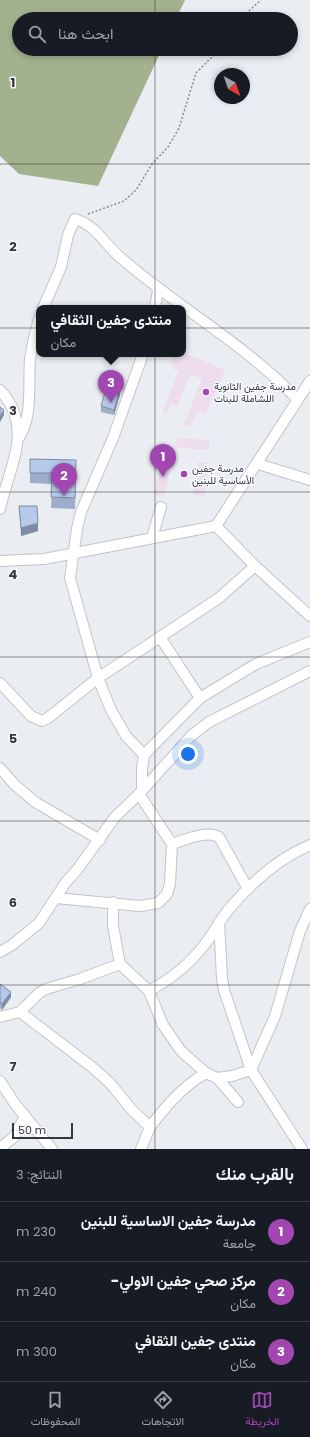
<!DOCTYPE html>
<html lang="ar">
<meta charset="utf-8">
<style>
:root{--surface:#171b24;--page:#20242c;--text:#f1f3f6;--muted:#9ea1a6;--line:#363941;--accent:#a247b1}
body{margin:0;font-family:Poppins,Vazirmatn,sans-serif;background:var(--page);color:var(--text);direction:rtl}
.compass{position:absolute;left:214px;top:68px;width:36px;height:36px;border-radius:50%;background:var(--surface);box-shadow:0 2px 6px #0003;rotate:140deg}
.scale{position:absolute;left:12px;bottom:10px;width:61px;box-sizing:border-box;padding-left:4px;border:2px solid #363739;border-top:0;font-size:11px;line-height:14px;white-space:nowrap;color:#363739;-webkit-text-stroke:3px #f8faff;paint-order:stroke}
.you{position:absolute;left:188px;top:754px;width:14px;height:14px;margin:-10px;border:3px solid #fff;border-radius:50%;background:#1a73e8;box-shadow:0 0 0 6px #1a73e833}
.badge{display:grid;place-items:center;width:26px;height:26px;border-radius:50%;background:var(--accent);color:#fff;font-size:13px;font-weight:700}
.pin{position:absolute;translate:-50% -33px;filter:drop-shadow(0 1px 2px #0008)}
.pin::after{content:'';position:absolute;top:21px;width:14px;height:12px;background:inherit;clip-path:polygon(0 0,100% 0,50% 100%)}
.popup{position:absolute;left:36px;top:305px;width:150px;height:52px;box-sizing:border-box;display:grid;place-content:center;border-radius:8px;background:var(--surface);filter:drop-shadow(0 1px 3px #0005);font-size:13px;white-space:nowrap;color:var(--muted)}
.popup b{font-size:15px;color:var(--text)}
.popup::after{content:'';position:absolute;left:50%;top:100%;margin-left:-8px;border:8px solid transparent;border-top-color:var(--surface)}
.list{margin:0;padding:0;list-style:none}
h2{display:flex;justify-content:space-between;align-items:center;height:52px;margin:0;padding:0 16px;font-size:17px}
h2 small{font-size:13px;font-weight:400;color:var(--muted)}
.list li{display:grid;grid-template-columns:26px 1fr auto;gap:12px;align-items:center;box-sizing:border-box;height:60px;padding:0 16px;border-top:1px solid var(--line)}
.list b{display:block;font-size:15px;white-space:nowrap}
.list p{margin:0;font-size:13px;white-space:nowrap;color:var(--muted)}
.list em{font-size:13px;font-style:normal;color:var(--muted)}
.icon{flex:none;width:22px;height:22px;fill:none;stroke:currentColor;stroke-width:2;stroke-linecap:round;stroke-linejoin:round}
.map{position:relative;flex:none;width:310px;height:1149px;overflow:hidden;direction:ltr}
.search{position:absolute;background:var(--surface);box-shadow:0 2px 6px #0003;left:12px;right:12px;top:12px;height:44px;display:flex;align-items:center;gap:10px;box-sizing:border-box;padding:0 14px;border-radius:22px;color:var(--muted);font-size:15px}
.sheet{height:232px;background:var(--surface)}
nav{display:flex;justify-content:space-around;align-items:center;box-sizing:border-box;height:56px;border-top:1px solid var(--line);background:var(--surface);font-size:11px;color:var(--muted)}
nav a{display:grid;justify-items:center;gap:2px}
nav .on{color:var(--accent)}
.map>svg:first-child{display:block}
</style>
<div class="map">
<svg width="310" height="1149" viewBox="0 0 310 1149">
<rect width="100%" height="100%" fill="#eaedf1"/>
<!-- education -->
<g fill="#edddef">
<path d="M183,352L225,370L206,414L198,410L191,427L184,424L202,379L190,374L177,406L171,404L167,413H163L164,407L179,371L173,369L174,366L171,364L175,354H183Z"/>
<path d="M176,438L209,440V450L175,447Z"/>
<path d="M162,458H173L164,495H154Z"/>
<path d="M198,462L209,463L204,496L193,494Z"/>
</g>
<!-- forest -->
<path fill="#a2b28f" d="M0,0H185L176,19H19V49H162L98,186L19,174L0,156Z"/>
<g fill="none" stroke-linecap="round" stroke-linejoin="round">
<defs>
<g id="minor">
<path d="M43,308L61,267L68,235L75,219C96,225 105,245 121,258C177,307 245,344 297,399"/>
<path d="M155,308L158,290"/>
<path d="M143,354L113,438L81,512L77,529L70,578L98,678L111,710L126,736L144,755"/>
<path d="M0,390C35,428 9,466 0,509"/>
<path d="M20,436C33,413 28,385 30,359C32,345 35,332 39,319"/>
<path d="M258,464L310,480"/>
<path d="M216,526L310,381"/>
<path d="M152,538L161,507"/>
<path d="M0,561L44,559L216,526L255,566L310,616"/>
<path d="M160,637L200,698"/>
<path d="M0,683L31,716L42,721L48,718L98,678L219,598L255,566"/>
<path d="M0,768L14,784L35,802L100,840"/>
<path d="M142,790V769L144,755L200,698L256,664L310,642"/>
<path d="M139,794L172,844C185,840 206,830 219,837L248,889"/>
<path d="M56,898L140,906L158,903L167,894L170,884L172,844"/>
<path d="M113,902V926L120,964L149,991L163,1025L181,1051L206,1073L217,1078L238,1102"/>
<path d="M219,922L222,978L224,990L251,1070L302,1149"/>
<path d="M0,952L12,945L39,923L66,882L77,870L115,817L139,794L191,736L209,722L310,671"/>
<path d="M149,991C171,979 190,964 205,944C214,933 220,920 229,909C252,882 277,859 310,845"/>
<path d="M20,1012L92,1067L110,1083L131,1109L150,1127L141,1149"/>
<path d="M0,1017L20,1012L39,993L46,989L80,979L120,964"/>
<path d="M217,1078L232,1076L251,1070L275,1016L300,931L310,909"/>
<path d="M0,1081L15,1104L52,1149"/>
<path d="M150,1127C166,1106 183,1086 206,1073"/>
<path d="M0,1148L14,1137L25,1116"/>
</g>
</defs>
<!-- minor casing -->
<use href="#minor" stroke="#c2c4c9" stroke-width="12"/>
<!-- path -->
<g stroke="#8a8c8f" stroke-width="1.5" stroke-dasharray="2 2" stroke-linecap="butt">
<path d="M240,19L261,0"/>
<path d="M88,214L124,201L136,190L152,164L168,147L179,128L196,73L220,49"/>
</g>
<!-- minor -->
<use href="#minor" stroke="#fff" stroke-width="10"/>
</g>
<!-- wall -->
<g fill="#9dadca">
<path d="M120,395L114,415L101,412V406Z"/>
<path d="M30,459L76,460L75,509L51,508L52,484L30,483Z"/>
<path d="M19,506L38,531L21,536Z"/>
<path d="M0,984L11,997L2,1010L0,1008Z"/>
</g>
<!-- shaded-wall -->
<g fill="#7f8da4">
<path d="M120,389V395L114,415V410Z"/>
<path d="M4,410V415L0,422V416Z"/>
<path d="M38,523V531L21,536V528Z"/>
<path d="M11,992V997L2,1010V1004Z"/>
</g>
<!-- building -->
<g fill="#b6c9eb" stroke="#7f8da4">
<path d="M107,385L120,389L114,410L101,406Z"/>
<path d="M0,407L4,410L0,416Z"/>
<path d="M30,459L76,460L75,498L51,497L52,473H30Z"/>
<path d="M19,506H37L38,523L21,528Z"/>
<path d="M0,984L11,992L2,1004L0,1002Z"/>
</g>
<!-- grid -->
<path fill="none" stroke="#363739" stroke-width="1" stroke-opacity="0.55" d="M155,0V19M155,49V1149M0,164H310M0,328H310M0,492H310M0,657H310M0,821H310M0,985H310"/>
<!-- markers -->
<g fill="#a247b1" stroke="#f8faff" stroke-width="1.5">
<circle cx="206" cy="392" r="4"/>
<circle cx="184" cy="474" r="4"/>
</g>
<g text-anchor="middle" stroke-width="3" stroke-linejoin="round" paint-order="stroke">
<!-- poi labels -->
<g font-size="10" fill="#363739" stroke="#f8faff" text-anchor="start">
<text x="214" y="390">مدرسة جفين الثانوية<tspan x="214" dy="12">اللشاملة للبنات</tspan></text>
<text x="192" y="472">مدرسة جفين<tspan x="192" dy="12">الأساسية للبنين</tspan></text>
</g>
</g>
<g font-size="13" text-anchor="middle" font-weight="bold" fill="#363739" stroke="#f8faff" stroke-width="3" stroke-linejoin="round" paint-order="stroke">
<text x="13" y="87">1</text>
<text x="13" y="251">2</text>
<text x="13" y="415">3</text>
<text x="13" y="579">4</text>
<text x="13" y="743">5</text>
<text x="13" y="907">6</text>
<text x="13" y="1071">7</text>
</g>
</svg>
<svg class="compass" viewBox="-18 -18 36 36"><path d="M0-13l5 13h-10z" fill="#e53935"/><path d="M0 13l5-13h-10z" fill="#9ea1a6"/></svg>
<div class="scale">50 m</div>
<div class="you"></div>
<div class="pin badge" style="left:163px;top:477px">1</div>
<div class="pin badge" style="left:64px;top:496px">2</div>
<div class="pin badge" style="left:111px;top:403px">3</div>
<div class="popup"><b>منتدى جفين الثقافي</b>مكان</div>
<div class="search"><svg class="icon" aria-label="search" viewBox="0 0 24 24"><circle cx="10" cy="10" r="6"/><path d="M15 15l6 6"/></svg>ابحث هنا</div>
</div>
<section class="sheet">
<h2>بالقرب منك<small>النتائج: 3</small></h2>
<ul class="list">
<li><span class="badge">1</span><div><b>مدرسة جفين الاساسية للبنين</b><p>جامعة</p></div><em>230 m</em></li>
<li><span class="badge">2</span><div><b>مركز صحي جفين الاولي-</b><p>مكان</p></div><em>240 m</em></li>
<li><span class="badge">3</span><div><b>منتدى جفين الثقافي</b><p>مكان</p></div><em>300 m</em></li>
</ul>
</section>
<nav>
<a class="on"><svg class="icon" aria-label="map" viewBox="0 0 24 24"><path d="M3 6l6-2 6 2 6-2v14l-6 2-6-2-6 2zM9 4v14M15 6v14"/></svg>الخريطة</a>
<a><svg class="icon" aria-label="directions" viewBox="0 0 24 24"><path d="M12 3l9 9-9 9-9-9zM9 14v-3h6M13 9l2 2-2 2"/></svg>الاتجاهات</a>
<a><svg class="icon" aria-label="saved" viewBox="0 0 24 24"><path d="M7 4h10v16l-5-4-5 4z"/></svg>المحفوظات</a>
</nav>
